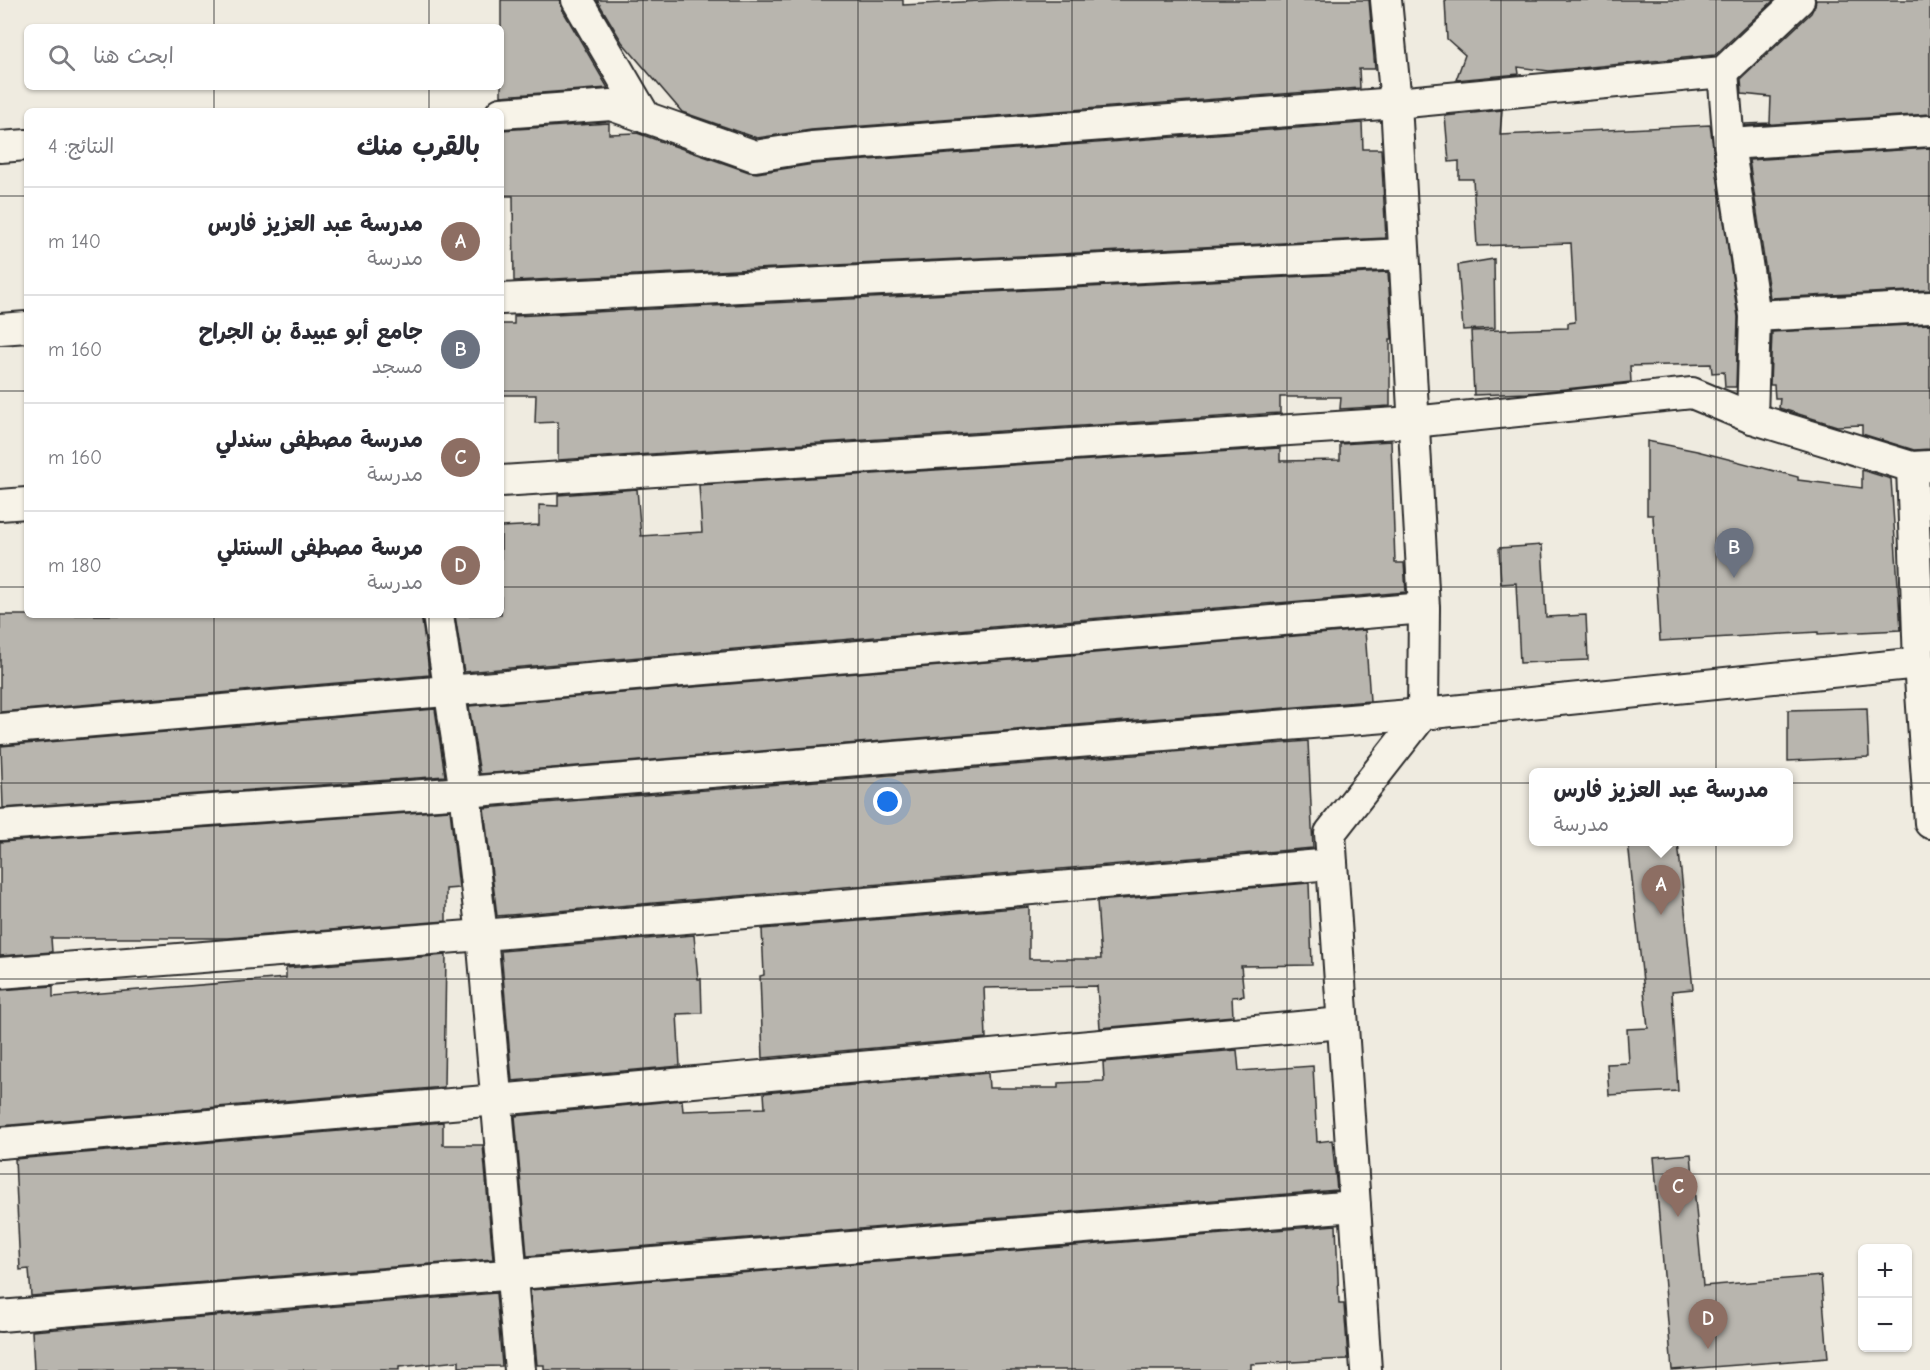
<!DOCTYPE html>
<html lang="ar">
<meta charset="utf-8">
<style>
:root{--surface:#fff;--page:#f7f7f7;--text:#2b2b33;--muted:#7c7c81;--line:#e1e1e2;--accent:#c8321e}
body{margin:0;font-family:"Comic Neue","Playpen Sans Arabic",sans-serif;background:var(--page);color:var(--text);direction:rtl}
.controls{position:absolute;right:18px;bottom:18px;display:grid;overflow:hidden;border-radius:9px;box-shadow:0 2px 4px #0004}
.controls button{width:54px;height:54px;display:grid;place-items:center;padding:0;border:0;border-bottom:2px solid var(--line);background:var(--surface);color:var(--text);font:30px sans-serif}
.you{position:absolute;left:888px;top:802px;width:21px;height:21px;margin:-15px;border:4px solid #fff;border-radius:50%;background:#1a73e8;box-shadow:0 0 0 9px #1a73e833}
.badge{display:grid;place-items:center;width:39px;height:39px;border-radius:50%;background:var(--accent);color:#fff;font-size:20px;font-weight:700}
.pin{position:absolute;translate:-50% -50px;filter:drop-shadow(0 2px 3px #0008)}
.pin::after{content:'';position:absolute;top:32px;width:21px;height:18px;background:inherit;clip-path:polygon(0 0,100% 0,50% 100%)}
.popup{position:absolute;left:1529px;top:768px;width:264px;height:78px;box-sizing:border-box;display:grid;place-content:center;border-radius:9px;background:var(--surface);filter:drop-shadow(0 2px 4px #0005);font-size:20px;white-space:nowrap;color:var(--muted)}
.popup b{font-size:22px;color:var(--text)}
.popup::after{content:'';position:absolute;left:50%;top:100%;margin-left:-12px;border:12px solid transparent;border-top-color:var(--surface)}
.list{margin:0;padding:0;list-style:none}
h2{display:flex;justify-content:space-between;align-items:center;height:78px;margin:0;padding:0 24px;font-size:26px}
h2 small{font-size:20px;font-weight:400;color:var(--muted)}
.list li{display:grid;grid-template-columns:39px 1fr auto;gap:18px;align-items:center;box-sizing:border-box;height:108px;padding:0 24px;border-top:2px solid var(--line)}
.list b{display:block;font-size:22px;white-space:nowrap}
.list p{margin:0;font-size:20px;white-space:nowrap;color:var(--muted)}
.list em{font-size:20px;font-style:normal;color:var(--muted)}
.icon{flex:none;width:33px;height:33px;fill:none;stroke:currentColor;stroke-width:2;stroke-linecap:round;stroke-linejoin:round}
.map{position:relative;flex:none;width:1930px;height:1370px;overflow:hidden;direction:ltr}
.search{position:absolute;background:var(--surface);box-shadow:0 2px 4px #0004;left:24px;top:24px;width:480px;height:66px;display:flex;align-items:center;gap:15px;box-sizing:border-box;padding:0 21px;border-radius:9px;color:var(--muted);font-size:22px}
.panel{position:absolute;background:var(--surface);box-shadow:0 2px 4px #0004;left:24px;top:108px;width:480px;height:510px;border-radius:9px;direction:rtl}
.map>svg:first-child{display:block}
</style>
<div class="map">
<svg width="1930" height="1370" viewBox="0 0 1930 1370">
<rect width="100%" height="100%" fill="#efebe0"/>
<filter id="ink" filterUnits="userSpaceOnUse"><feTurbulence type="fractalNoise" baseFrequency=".0167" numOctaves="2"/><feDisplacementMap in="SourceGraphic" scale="12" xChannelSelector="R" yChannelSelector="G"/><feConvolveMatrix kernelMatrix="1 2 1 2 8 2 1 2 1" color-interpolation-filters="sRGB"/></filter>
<g filter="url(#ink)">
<!-- building -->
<g fill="#b8b5ae" stroke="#2b2b2b" stroke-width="1.5">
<path d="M501,0H560L562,9L608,88L501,96Z"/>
<path d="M597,0H903V5L999,0H1369L1375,69H1359L1360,88L811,130L757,138L682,112L622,42Z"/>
<path d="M1445,0H1774L1715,55L1549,71L1518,67L1519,74L1456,80L1465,55L1447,39Z"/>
<path d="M1816,0H1930V114L1745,126V124L1770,123L1771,97L1742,94L1741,79L1811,13L1815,5Z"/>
<path d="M1502,110L1500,135L1710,125L1738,317L1736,387H1725L1724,372L1712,373L1711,364L1630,366L1631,382L1528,393L1474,395L1471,331L1568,328V323L1575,322L1571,243L1477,246L1473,179H1459V161L1449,162L1445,116Z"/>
<path d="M609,123V134L637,133L749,172L757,173L814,164L1362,123L1363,149H1381L1386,238L514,281L513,196H501V130Z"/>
<path d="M1930,148V290L1770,298L1749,160Z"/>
<path d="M1494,259L1495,328L1463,330L1458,265Z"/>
<path d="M1388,272L1392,339H1390V406L1340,409L1341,397H1280V413L558,460V422L535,423L536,395H501V324H514V316Z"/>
<path d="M1930,324V449L1914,450L1862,434V425L1837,426L1779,408L1780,398H1775L1774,385H1770L1772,332Z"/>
<path d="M1391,441L1395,563H1404L1406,592L464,672L455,615H501V527L539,525V505L558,506V495L637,489L641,536L702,532L699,485L1280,448V461L1340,460V444Z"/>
<path d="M1647,441L1697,451L1798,477V480L1862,488V470L1891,479L1901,630L1818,634V632L1660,641L1653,515H1647Z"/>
<path d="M1542,545L1546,617L1586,615L1588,660L1520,663L1516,583L1501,584L1499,548Z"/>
<path d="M0,615H421L430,675L0,712Z"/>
<path d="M1365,630L1370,701L480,774L469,706Z"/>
<path d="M1867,708L1869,757L1788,761V710Z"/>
<path d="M435,709L445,776L3,808L1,746Z"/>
<path d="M1308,741L1313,848L497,916L484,808Z"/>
<path d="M450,810L459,888L446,889V921L227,938H51L52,952L0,956V842Z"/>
<path d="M1628,842H1678L1693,989L1672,991L1678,1091L1609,1095L1607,1064L1629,1063L1627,1029L1648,1028Z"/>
<path d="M1309,883L1312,965L1241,966L1244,996L1232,997L1233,1016L1100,1028L1097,986L984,988L986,1038L763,1058L760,976L764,975L762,929L1029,907V959H1101L1097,901Z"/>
<path d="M694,935L698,979H701L702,1013L677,1014L680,1066L512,1081L501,951Z"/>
<path d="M446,955L444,1087L0,1126V990L53,986V997L286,978V968Z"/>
<path d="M1237,1050L1239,1071L1313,1066L1317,1142L1332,1140L1337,1190L527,1256L515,1116L682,1100L683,1111L765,1108L764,1093L988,1073L989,1088H1058V1083L1104,1081L1103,1062Z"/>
<path d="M443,1122V1145H483L493,1259L31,1296L29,1269L20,1270L15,1159Z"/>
<path d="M1691,1154L1703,1286L1821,1276L1828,1358L1672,1370L1654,1157Z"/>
<path d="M1336,1225L1339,1304H1344L1348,1359L1251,1364V1370H544V1365H537L530,1290Z"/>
<path d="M496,1293L502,1366L459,1367V1361L399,1367V1370H34L32,1331Z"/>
</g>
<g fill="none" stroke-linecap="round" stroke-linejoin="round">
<defs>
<g id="street">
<path d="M577,0L646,118"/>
<path d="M1723,72L1729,144L1755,316L1752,418"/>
<path d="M501,113L611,105L755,156L812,147L1396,103L1723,72L1799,0"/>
<path d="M1729,144L1930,131"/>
<path d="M0,147L27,145"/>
<path d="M501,299L1404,254"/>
<path d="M1755,316L1930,307"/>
<path d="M0,329L27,327"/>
<path d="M1912,467L1919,663L1930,823"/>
<path d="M501,481L1413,422L1692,393L1752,418L1912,467L1930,466"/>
<path d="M0,505L27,503"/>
<path d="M438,615L465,792L482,935L520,1370"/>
<path d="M0,729L1424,608"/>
<path d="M0,825L465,792L1423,714L1919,663"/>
<path d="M0,973L482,935L1332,864"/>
<path d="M0,1143L497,1100L1342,1023"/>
<path d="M0,1316L1355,1206"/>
<path d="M1366,1370L1330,833L1423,714L1424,608L1396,103L1386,0"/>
</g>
</defs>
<!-- street casing -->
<use href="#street" stroke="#2b2b2b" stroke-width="34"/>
<!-- street -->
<use href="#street" stroke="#f7f3e8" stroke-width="30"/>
</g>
</g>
<!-- grid -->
<path fill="none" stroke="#2b2b2b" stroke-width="1.5" stroke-opacity="0.55" d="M214,0V27M429,0V27M643,0V1370M858,0V1370M1072,0V1370M1287,0V1370M1501,0V1370M1716,0V1370M214,87V111M429,87V111M0,196H27M501,196H1930M0,391H27M501,391H1930M0,587H27M501,587H1930M214,615V1370M429,615V1370M0,783H1930M0,979H1930M0,1174H1930"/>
</svg>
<div class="controls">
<button>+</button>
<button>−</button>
</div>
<div class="you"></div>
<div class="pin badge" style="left:1661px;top:915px;background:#8d6e63">A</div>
<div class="popup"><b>مدرسة عبد العزيز فارس</b>مدرسة</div>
<div class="pin badge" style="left:1734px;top:578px;background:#6b7280">B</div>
<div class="pin badge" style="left:1678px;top:1217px;background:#8d6e63">C</div>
<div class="pin badge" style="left:1708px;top:1349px;background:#8d6e63">D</div>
<div class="search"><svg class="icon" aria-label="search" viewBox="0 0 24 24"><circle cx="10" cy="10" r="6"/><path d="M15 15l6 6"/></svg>ابحث هنا</div>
<section class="panel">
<h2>بالقرب منك<small>النتائج: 4</small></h2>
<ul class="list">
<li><span class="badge" style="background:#8d6e63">A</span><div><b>مدرسة عبد العزيز فارس</b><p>مدرسة</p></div><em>140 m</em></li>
<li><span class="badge" style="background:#6b7280">B</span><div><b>جامع أبو عبيدة بن الجراح</b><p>مسجد</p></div><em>160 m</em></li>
<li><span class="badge" style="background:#8d6e63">C</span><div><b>مدرسة مصطفى سندلي</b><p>مدرسة</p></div><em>160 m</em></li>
<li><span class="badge" style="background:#8d6e63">D</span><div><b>مرسة مصطفى السنتلي</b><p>مدرسة</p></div><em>180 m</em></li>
</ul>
</section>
</div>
